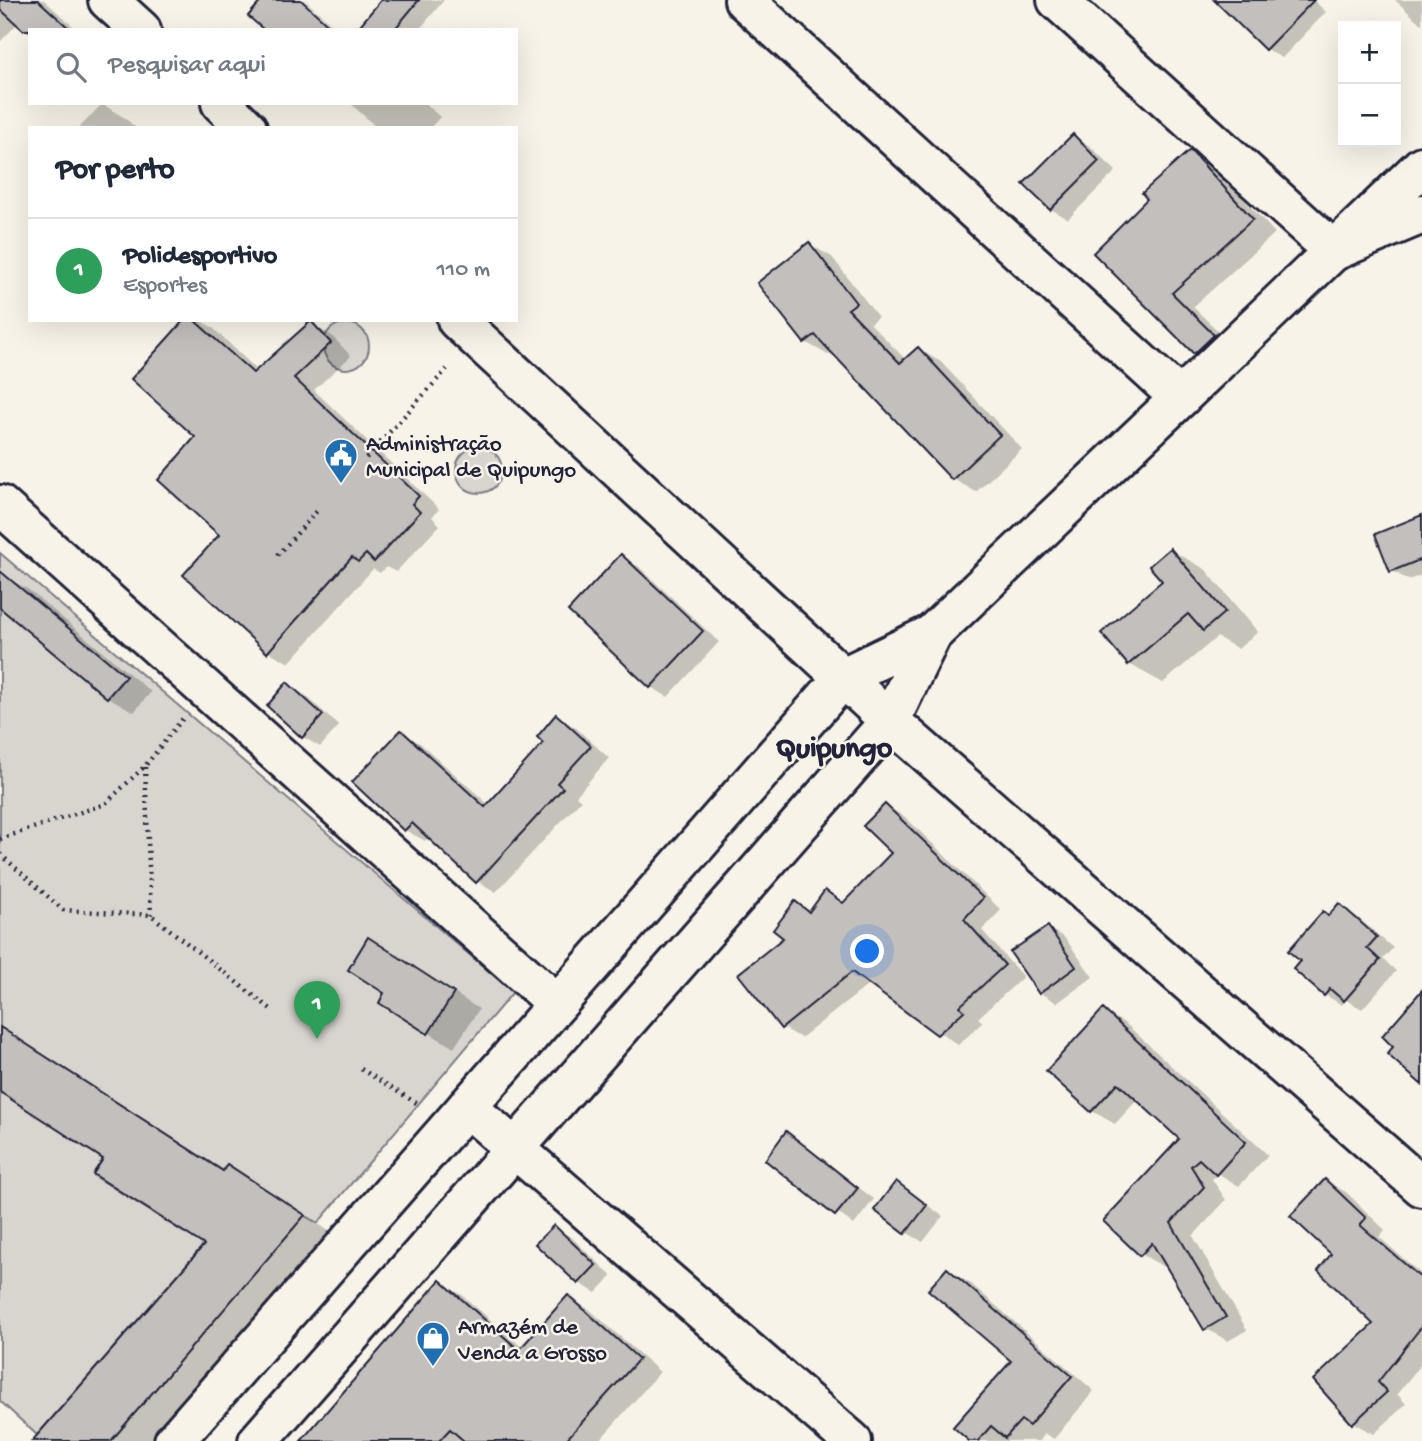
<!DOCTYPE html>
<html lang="pt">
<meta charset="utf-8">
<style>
:root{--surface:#fff;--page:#f2f2f3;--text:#1f2937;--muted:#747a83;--line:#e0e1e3;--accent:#1a73e8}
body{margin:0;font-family:"Gochi Hand",sans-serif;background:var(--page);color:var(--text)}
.controls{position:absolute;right:21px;top:21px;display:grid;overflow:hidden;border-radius:0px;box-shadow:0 7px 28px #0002}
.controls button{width:63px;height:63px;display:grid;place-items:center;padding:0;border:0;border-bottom:2px solid var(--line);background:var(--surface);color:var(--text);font:35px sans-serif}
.you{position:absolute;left:868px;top:952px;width:24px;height:24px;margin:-18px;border:5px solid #fff;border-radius:50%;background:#1a73e8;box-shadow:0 0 0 10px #1a73e833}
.badge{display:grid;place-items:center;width:46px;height:46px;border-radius:50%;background:var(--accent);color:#fff;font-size:23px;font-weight:700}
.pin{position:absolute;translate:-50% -58px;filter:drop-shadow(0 2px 4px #0008)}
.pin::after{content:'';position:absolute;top:37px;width:24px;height:21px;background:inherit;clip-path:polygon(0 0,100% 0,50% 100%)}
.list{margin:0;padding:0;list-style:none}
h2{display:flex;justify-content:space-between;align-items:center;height:91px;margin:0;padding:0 28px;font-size:30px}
h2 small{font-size:23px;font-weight:400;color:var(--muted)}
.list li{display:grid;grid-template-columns:46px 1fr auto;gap:21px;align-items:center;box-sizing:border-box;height:105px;padding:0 28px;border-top:2px solid var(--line)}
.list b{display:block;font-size:26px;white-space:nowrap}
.list p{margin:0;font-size:23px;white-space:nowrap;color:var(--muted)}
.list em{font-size:23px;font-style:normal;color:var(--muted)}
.icon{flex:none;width:38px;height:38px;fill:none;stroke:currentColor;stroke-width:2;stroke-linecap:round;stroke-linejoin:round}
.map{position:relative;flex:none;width:1422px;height:1441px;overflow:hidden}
.search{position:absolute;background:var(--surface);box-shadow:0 7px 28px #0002;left:28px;top:28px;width:490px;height:77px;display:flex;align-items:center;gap:18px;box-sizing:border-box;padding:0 24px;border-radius:0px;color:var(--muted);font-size:26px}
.panel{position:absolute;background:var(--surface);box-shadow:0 7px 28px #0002;left:28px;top:126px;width:490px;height:196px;border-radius:0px}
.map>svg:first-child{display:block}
</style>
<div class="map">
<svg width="1422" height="1441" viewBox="0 0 1422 1441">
<rect width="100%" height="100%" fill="#f7f3e8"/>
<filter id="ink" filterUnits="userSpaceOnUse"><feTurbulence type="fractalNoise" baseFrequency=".0143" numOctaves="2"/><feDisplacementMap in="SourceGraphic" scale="14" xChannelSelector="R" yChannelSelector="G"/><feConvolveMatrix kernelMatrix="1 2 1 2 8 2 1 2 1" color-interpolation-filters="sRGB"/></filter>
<g filter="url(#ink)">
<!-- green -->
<g fill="#d8d5cf" stroke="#7d7c85" stroke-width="2">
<circle cx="346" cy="346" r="23"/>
<circle cx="479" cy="470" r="23"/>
<path d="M0,553L513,992L318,1223L223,1171L0,1027Z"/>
<path d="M0,1092L103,1159L93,1175L183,1232L221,1225L37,1435L0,1401Z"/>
</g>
<!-- shadow -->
<g fill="#0003">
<path d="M0,0H44L77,30H30V34L18,23L0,42Z"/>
<path d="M304,0H305L338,30H336Z"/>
<path d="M383,0H444L419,30H359Z"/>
<path d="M1241,0H1313L1326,12L1282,58L1266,49L1229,12Z"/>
<path d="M1395,0H1422V24L1420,23Z"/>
<path d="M350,103H425L440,117L430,128H377Z"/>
<path d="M102,104L125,118L136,128H79Z"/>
<path d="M1073,136L1090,146L1116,171L1068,219L1051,209Z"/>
<path d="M1190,152L1212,165L1275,233L1193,307L1236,348L1218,365L1196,352L1095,253L1150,199Z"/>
<path d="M809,244L832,257L878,317L870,323L906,360L918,349L941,362L1022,449L976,492L953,479L833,352L828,355L805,342L760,283Z"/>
<path d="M187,320H199L212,327L258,371L311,324L332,336L351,356L314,390L439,509L432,517L440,525L396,572L386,567L380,573L373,569L289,663L268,651L222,535L198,437Z"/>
<path d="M1422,517V575L1408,580L1391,570Z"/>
<path d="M1171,550L1205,569L1258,632L1238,649L1217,637L1163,683L1129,664L1164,581Z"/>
<path d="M621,556L638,566L719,642L668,697L651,687L570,611Z"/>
<path d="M4,576L29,590L151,692L134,712L108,697L0,606V580Z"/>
<path d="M288,685L305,695L339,726L320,747L303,737L269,706Z"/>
<path d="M557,716L576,728L609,758L576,796L581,800L496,892L477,881L429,836L425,841L405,830L402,733L421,744L489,805L546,743Z"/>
<path d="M886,806L905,817L1001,910L982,930L1023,977L978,1018L983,1022L958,1045L871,983L801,1038L782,1027L786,937L795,903L810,912L826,892L845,904L893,853Z"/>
<path d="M1339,906L1356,916L1393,948L1383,959L1396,971L1362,1009L1346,1000L1342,1005L1325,995L1302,961L1323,913L1330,917Z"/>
<path d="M1048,928L1065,938L1093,977L1057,1003L1040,993Z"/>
<path d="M395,955L479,1009L454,1048L429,1033L387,992Z"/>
<path d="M1103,1011L1126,1024L1268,1155L1239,1186L1219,1174L1212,1179L1226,1200L1193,1236L1247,1330L1228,1341L1205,1328L1167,1264L1164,1267L1141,1254L1181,1139L1138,1099L1115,1124L1092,1111Z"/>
<path d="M0,1027L224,1171L254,1182L329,1231L149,1441H46L206,1245L105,1158L0,1090Z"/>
<path d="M787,1134L874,1199L854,1225L767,1160Z"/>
<path d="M1325,1181L1346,1192L1385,1230L1379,1237L1422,1275V1363L1397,1394L1406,1404L1374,1434L1353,1422L1376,1324L1333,1254Z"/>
<path d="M896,1184L943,1216L923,1242L906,1232Z"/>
<path d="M554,1227L571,1237L612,1276L596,1293L579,1283Z"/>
<path d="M948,1270L971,1284L1094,1391L1054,1439L1045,1434L1039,1441H971L1013,1361Z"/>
<path d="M440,1282L462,1295L523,1348L568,1297L590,1310L660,1372L599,1441H313Z"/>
</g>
<!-- building -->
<g fill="#c2bfbd" stroke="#22223b" stroke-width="2">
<path d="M0,0H38L71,30H23L0,9Z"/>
<path d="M262,0H301L334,30H264L248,16Z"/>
<path d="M381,0H419L394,30H356Z"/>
<path d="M1214,0H1314L1265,50Z"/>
<path d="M1073,134L1099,161L1050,210L1023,184Z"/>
<path d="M1190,150L1253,219L1172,293L1214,335L1194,354L1093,253L1147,199L1142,193Z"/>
<path d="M809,242L856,303L848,309L900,363L918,347L1000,435L952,480L815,335L804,343L757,283Z"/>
<path d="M184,320H194L253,373L311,321L331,343L294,378L419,496L412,504L420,512L374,562L366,554L358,562L352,557L267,653L183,575L219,535L158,480L195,437L131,379Z"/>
<path d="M1422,515V559L1390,572L1375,534Z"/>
<path d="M1170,548L1225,612L1203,631L1188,614L1128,665L1101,633L1162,581L1149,566Z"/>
<path d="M621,554L703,631L650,688L568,611Z"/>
<path d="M0,571L126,676L107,698L0,608Z"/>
<path d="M287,682L323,715L302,738L267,706Z"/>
<path d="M556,714L591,746L557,783L563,788L476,883L412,823L404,831L352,782L401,730L485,807L543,743L537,737Z"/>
<path d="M885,804L983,898L964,919L1005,965L960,1006L964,1011L937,1035L852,972L781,1029L738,974L783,938L773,930L795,901L809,912L825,890L843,903L891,853L863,826Z"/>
<path d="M1339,903L1377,937L1367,948L1380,960L1344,1001L1330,989L1324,996L1293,969L1300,961L1288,951L1323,911L1328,916Z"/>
<path d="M1048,926L1076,967L1039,994L1010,952Z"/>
<path d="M368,937L454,993L428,1034L379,1003L384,993L348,970Z"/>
<path d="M1422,990V1085L1387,1054L1393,1047L1382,1036Z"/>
<path d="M1103,1009L1246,1142L1216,1175L1199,1159L1191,1166L1204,1187L1171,1223L1226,1317L1204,1330L1152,1243L1140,1256L1103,1221L1179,1139L1118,1083L1091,1112L1046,1071Z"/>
<path d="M0,1027L223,1171L227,1164L305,1215L111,1441H32L204,1245L93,1174L103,1159L0,1092Z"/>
<path d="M786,1131L858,1188L835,1216L765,1160Z"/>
<path d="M1325,1179L1366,1218L1360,1225L1422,1279V1326L1378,1382L1387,1392L1352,1424L1313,1380L1373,1324L1318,1271L1331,1254L1290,1216Z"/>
<path d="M896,1181L927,1205L905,1234L874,1210Z"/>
<path d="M554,1225L596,1265L578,1284L535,1244Z"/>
<path d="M947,1268L1072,1376L1029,1426L1021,1420L1005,1438L991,1426L978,1441H969L953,1427L1011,1361L928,1290Z"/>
<path d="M440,1280L519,1350L568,1295L639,1359L565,1441H464L450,1429L439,1441H301Z"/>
</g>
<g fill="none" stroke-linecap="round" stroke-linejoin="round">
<defs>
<g id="street">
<path d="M1057,0L1334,251L1422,214"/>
<path d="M1180,398L1422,166"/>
<path d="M0,505L557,1004"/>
<path d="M467,1107L852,1441"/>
<path d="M174,1441L845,676L932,634L1180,398L744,0"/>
<path d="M258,1441L890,721L932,634"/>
</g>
<g id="primary">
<path d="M108,0L141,30"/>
<path d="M221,103L247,128"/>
<path d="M457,320L890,721L1422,1187"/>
</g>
</defs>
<!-- street casing -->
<use href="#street" stroke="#22223b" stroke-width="44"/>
<!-- primary casing -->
<use href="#primary" stroke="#22223b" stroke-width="44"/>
<!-- path -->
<g stroke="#22223b" stroke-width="4.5" stroke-dasharray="2 5" stroke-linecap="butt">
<path d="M366,458L447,369"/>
<path d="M278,555L317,511"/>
<path d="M145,767L151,915"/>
<path d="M0,839L105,804L145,766L184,717"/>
<path d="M0,854L63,910L151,915L272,1010"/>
<path d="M361,1069L418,1104"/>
</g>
<!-- street -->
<use href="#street" stroke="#f7f3e8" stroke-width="38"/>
<!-- primary -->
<use href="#primary" stroke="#f7f3e8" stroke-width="38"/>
</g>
</g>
<!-- icons -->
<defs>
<symbol id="civic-pin" viewBox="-11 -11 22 30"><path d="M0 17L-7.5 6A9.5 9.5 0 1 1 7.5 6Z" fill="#1f6fb2" stroke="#f7f3e8"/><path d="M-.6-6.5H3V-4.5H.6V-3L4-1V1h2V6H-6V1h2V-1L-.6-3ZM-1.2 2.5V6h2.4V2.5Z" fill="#fff"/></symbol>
<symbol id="shop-pin" viewBox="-11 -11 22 30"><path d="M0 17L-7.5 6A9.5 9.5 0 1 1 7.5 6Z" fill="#1f6fb2" stroke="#f7f3e8"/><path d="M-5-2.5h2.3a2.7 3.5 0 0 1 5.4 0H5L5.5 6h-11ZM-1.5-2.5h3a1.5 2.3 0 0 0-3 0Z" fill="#fff"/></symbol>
</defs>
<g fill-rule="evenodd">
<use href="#civic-pin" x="322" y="436" width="38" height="52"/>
<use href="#shop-pin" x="414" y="1319" width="38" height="52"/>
</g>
<g text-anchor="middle" stroke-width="5" stroke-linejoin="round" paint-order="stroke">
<!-- poi labels -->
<g font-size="23" fill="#22223b" stroke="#f7f3e8" text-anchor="start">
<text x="366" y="450">Administração<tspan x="366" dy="26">Municipal de Quipungo</tspan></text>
<text x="458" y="1333">Armazém de<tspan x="458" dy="26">Venda a Grosso</tspan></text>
</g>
<!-- district labels -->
<g font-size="30" font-weight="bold" fill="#22223b" stroke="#f7f3e8">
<text x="834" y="756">Quipungo</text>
</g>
</g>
</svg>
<div class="controls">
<button>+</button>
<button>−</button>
</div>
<div class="you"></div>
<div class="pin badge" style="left:317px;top:1039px;background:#2e9e5b">1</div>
<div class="search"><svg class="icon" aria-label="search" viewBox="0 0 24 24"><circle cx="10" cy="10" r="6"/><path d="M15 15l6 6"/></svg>Pesquisar aqui</div>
<section class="panel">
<h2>Por perto<small></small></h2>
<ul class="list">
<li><span class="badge" style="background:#2e9e5b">1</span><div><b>Polidesportivo</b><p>Esportes</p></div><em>110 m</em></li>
</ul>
</section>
</div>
